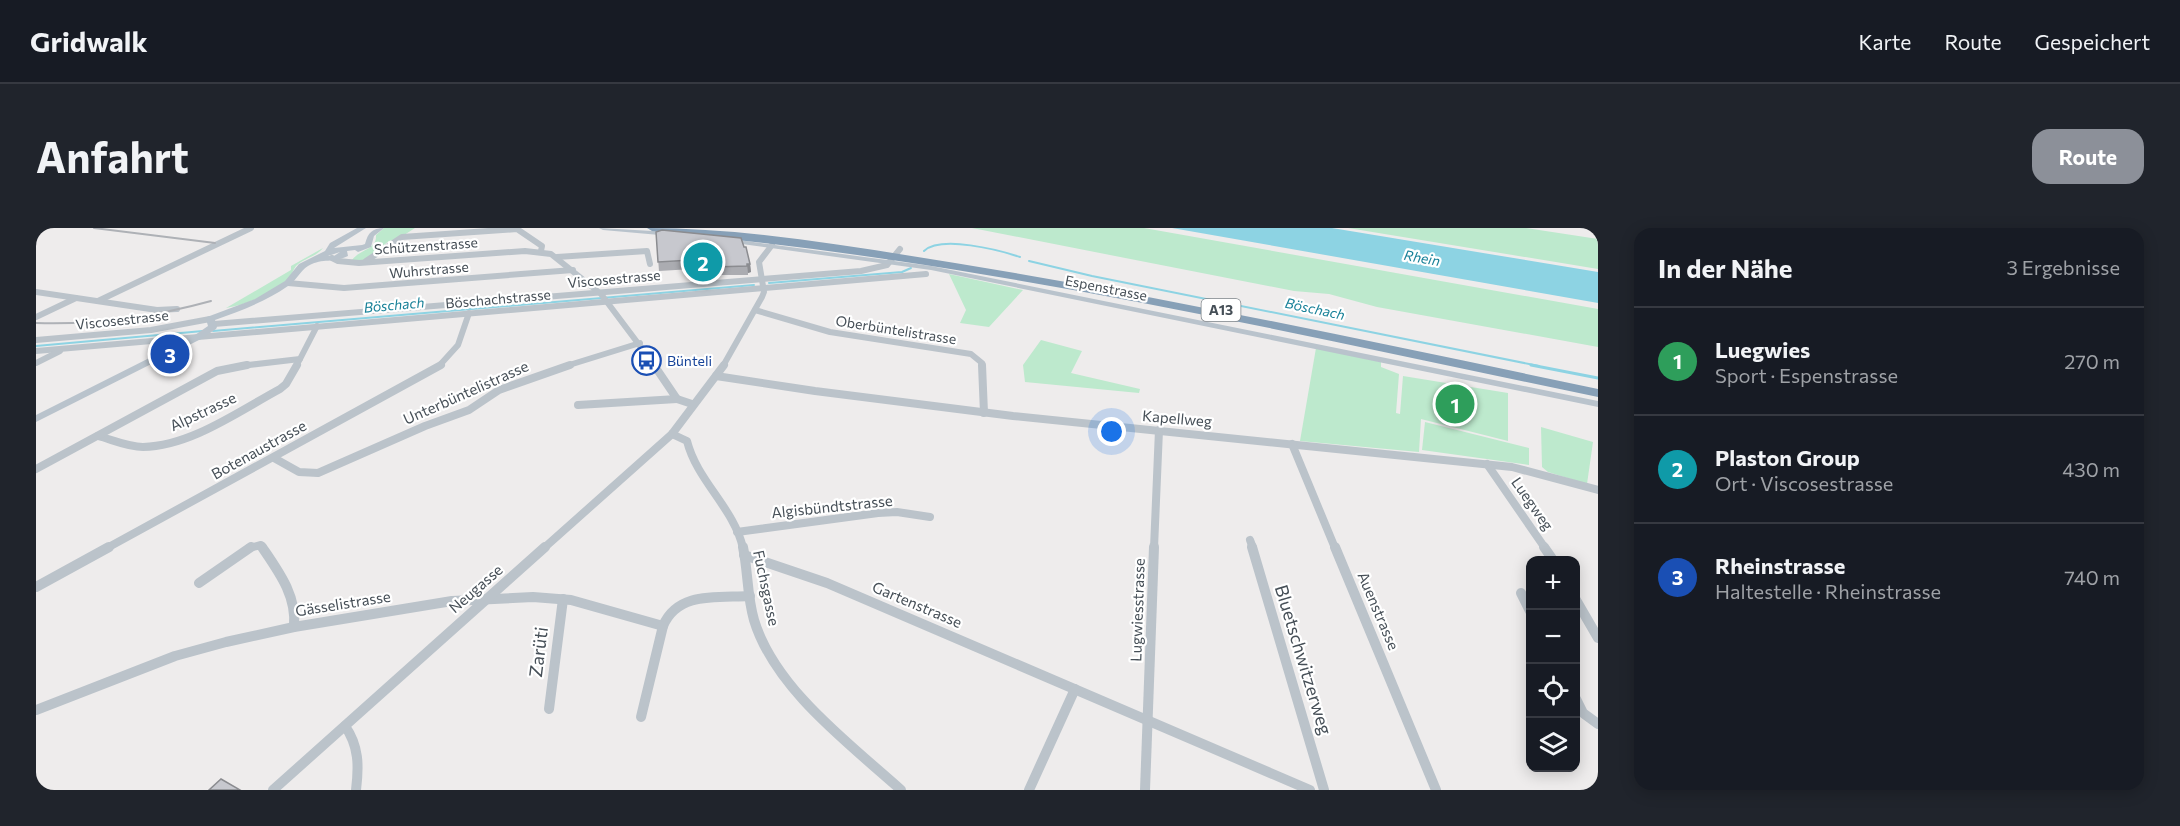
<!DOCTYPE html>
<html lang="de">
<meta charset="utf-8">
<style>
:root{--surface:#171b24;--page:#20242c;--text:#f1f3f6;--muted:#9ea1a6;--line:#363941;--accent:#8c9099}
body{margin:0;font-family:Commissioner,sans-serif;background:var(--page);color:var(--text)}
.controls{position:absolute;right:18px;bottom:18px;display:grid;overflow:hidden;border-radius:12px;box-shadow:0 3px 15px #0003}
.controls button{width:54px;height:54px;display:grid;place-items:center;padding:0;border:0;border-bottom:2px solid var(--line);background:var(--surface);color:var(--text);font:30px sans-serif}
.you{position:absolute;left:1076px;top:204px;width:21px;height:21px;margin:-15px;border:4px solid #fff;border-radius:50%;background:#1a73e8;box-shadow:0 0 0 9px #1a73e833}
.badge{display:grid;place-items:center;width:39px;height:39px;border-radius:50%;background:var(--accent);color:#fff;font-size:20px;font-weight:700}
.pin{position:absolute;translate:-50% -50%;border:3px solid #fff;box-shadow:0 2px 6px #0006}
.list{margin:0;padding:0;list-style:none}
h2{display:flex;justify-content:space-between;align-items:center;height:78px;margin:0;padding:0 24px;font-size:26px}
h2 small{font-size:20px;font-weight:400;color:var(--muted)}
.list li{display:grid;grid-template-columns:39px 1fr auto;gap:18px;align-items:center;box-sizing:border-box;height:108px;padding:0 24px;border-top:2px solid var(--line)}
.list b{display:block;font-size:22px;white-space:nowrap}
.list p{margin:0;font-size:20px;white-space:nowrap;color:var(--muted)}
.list em{font-size:20px;font-style:normal;color:var(--muted)}
.icon{flex:none;width:33px;height:33px;fill:none;stroke:currentColor;stroke-width:2;stroke-linecap:round;stroke-linejoin:round}
.map{position:relative;flex:none;width:1562px;height:562px;overflow:hidden;border-radius:18px}
header{display:flex;align-items:center;gap:36px;box-sizing:border-box;height:84px;padding:0 30px;background:var(--surface);border-bottom:2px solid var(--line)}
header strong{font-size:28px}
nav{display:flex;gap:33px;margin-inline-start:auto;font-size:21px}
.intro{display:flex;align-items:center;justify-content:space-between;box-sizing:border-box;height:144px;padding:0 36px}
h1{margin:0;font-size:42px}
.button{padding:15px 27px;border-radius:18px;background:var(--accent);color:#fff;font-size:21px;font-weight:700}
main{display:flex;gap:36px;padding:0 36px}
aside{flex:1;background:var(--surface);border-radius:18px;box-shadow:0 3px 15px #0003}
.map>svg:first-child{display:block}
</style>
<header>
<strong>Gridwalk</strong>
<nav><a>Karte</a><a>Route</a><a>Gespeichert</a></nav>
</header>
<div class="intro"><h1>Anfahrt</h1><a class="button">Route</a></div>
<main>
<div class="map">
<svg width="1562" height="562" viewBox="0 0 1562 562">
<rect width="100%" height="100%" fill="#eeecec"/>
<!-- green -->
<g fill="#bde9cd">
<path d="M348,0H379L362,11L353,13L329,32H316C324,21 341,22 340,7Z"/>
<path d="M936,0H1108L1562,81V119L1341,79L1293,66L1258,63Z"/>
<path d="M1312,0H1490L1562,11V41Z"/>
<path d="M287,20C280,29 268,30 260,38C257,42 256,46 253,50C237,65 211,77 190,80L255,42V38Z"/>
<path d="M913,46L987,62L953,99L924,95L930,82Z"/>
<path d="M1005,112L1046,123L1035,145L1104,161L1103,165L989,154L987,137Z"/>
<path d="M1280,120L1345,134V139L1363,146L1360,185L1364,186L1367,148L1472,165V213L1385,191L1383,224L1264,213Z"/>
<path d="M1389,194L1493,220V237L1386,222Z"/>
<path d="M1505,199L1557,214L1551,256L1512,244L1506,239Z"/>
</g>
<!-- water -->
<path fill="#8dd3e3" d="M1136,0H1296L1562,44V75Z"/>
<g fill="none" stroke-linecap="round" stroke-linejoin="round">
<!-- stream-far1 -->
<g stroke="#8dd3e3" stroke-width="2">
<path d="M1558,0L1562,1"/>
<path d="M888,23C905,7 963,22 984,29"/>
<path d="M993,33L1056,48L1503,138"/>
<path d="M733,55L866,44L875,40"/>
<path d="M177,103L718,57"/>
<path d="M0,118L167,103"/>
</g>
<!-- stream -->
<path stroke="#8dd3e3" stroke-width="3" d="M1495,137L1562,150"/>
<!-- street-far2 -->
<g stroke="#bbc3ca" stroke-width="6">
<path d="M521,29L611,23L614,36"/>
<path d="M296,30L302,33L323,35L489,23L515,26L565,66L619,138"/>
<path d="M330,33L366,9L481,1L506,18L505,23"/>
<path d="M252,55L308,60L537,42"/>
<path d="M0,64L121,82L141,81"/>
<path d="M62,73L215,0"/>
<path d="M719,82L794,104L935,126L946,135V138"/>
<path d="M0,89L40,70"/>
<path d="M178,96L825,43L851,37L864,21"/>
<path d="M0,112L115,102L174,91"/>
<path d="M0,123L890,46"/>
<path d="M0,135L24,123"/>
<path d="M204,138L264,131L281,98"/>
<path d="M260,138L264,131"/>
<path d="M403,138L422,117L433,85"/>
<path d="M530,138L604,115"/>
<path d="M687,138L726,69L728,64L723,34L736,17"/>
</g>
<!-- street-far1 -->
<g stroke="#bbc3ca" stroke-width="8">
<path d="M618,137L641,171L656,176"/>
<path d="M946,137L948,185"/>
<path d="M680,148L779,163L977,188L1476,239L1562,262"/>
<path d="M542,177L641,171"/>
<path d="M636,206L651,213C661,253 698,280 707,320"/>
<path d="M62,208C77,212 92,219 107,219C155,218 203,183 244,161L250,156L261,137"/>
<path d="M1256,216L1299,320"/>
<path d="M238,230L263,244L282,245L389,198L433,182L463,162L534,137"/>
<path d="M1451,236L1509,320"/>
<path d="M0,241L181,143L211,137"/>
<path d="M701,304L842,285L861,284L894,289"/>
<path d="M1214,312L1217,320"/>
<path d="M71,320L405,137"/>
<path d="M213,320L225,317L227,320"/>
<path d="M508,320L636,206L688,137"/>
<path d="M1118,320L1123,202"/>
</g>
<!-- street -->
<g stroke="#bbc3ca" stroke-width="10">
<path d="M226,319C243,344 261,368 258,399"/>
<path d="M707,319C712,343 711,368 718,392C739,461 814,516 865,562"/>
<path d="M1216,319L1288,562"/>
<path d="M1299,319L1400,562"/>
<path d="M1508,319L1517,332"/>
<path d="M708,327L791,355L1274,562"/>
<path d="M163,355L215,319"/>
<path d="M0,359L73,319"/>
<path d="M1485,365L1494,383"/>
<path d="M1540,372L1562,410"/>
<path d="M1540,471L1547,485L1562,496"/>
<path d="M513,481L527,371"/>
<path d="M0,482L139,428L190,414L258,399L416,373L497,369L535,372L627,398C642,363 682,370 714,368"/>
<path d="M605,489L627,398"/>
<path d="M309,498C323,518 323,538 320,562"/>
<path d="M237,562L509,319"/>
<path d="M993,562L1039,461"/>
<path d="M1109,562L1118,319"/>
</g>
<!-- secondary -->
<g fill="#b9c3cc" fill-rule="evenodd">
<path d="M321,0H330L298,20L326,17L329,16C332,5 336,0 348,0L338,8L335,19L322,24L319,22L311,23L312,28C296,36 288,29 272,38C264,43 260,53 252,58C229,74 204,83 179,92L181,99L180,101L165,111L0,194V187L159,107L172,98L170,91L171,89L219,71L249,53L263,36L289,23L294,15ZM304,24L298,28H292Z"/>
<path d="M563,0L635,4L639,6L635,8L567,2Z"/>
<path d="M688,10L895,38L1562,173V179L895,42L691,14H688Z"/>
</g>
<!-- highway -->
<path fill="#87a0b7" fill-rule="evenodd" d="M611,0C714,0 818,19 919,35C1135,70 1348,116 1562,161V169C1327,120 1093,67 856,32C776,20 696,11 616,3Z"/>
<!-- rail -->
<g stroke="#aeb1b6" stroke-width="2">
<path d="M58,0L179,15"/>
<path d="M0,95C60,97 117,89 175,73"/>
</g>
</g>
<!-- wall -->
<path fill="#abacb1" d="M620,4L708,19L714,36L715,44L712,45V47H678L673,40L623,43Z"/>
<!-- shaded-wall -->
<path fill="#8b8c90" d="M711,36H714L715,44L712,45Z"/>
<!-- building -->
<g fill="#c7c8ce" stroke="#8b8c90" stroke-width="1.5">
<path d="M626,2L705,10L708,19H710L714,36H711V38L677,39L672,31L622,34L620,4Z"/>
<path d="M185,551L204,562H173Z"/>
</g>
<!-- icons -->
<defs>
<symbol id="bus-ring" viewBox="-11 -11 22 22"><circle r="9.5" fill="#fff" stroke="#1a4fb4" stroke-width="1.5"/><path d="M-5-6H5V4H4V6H2V4H-2V6H-4V4H-5ZM-3.5-4V0h7V-4ZM-3.5 1.2v1.5H-2V1.2ZM2 1.2v1.5H3.5V1.2Z" fill="#1a4fb4"/></symbol>
</defs>
<g fill-rule="evenodd">
<use href="#bus-ring" x="594" y="116" width="33" height="33"/>
</g>
<g text-anchor="middle" stroke-width="4.5" stroke-linejoin="round" paint-order="stroke">
<!-- far-street labels -->
<g font-size="14" fill="#464f57" stroke="#fff">
<text transform="translate(390 18) rotate(-4)" y="5">Schützenstrasse</text>
<text transform="translate(393 42) rotate(-5)" y="5">Wuhrstrasse</text>
<text transform="translate(578 51) rotate(-5)" y="5">Viscosestrasse</text>
<text transform="translate(1070 60) rotate(11)" y="5">Espenstrasse</text>
<text transform="translate(462 71) rotate(-5)" y="5">Böschachstrasse</text>
<text transform="translate(86 92) rotate(-6)" y="5">Viscosestrasse</text>
<text transform="translate(860 102) rotate(9)" y="5">Oberbüntelistrasse</text>
</g>
<!-- far-water labels -->
<g font-size="14" font-style="italic" fill="#188198" stroke="#fff">
<text transform="translate(1386 30) rotate(10)" y="5">Rhein</text>
<text transform="translate(358 77) rotate(-5)" y="5">Böschach</text>
<text transform="translate(1279 81) rotate(12)" y="5">Böschach</text>
</g>
<!-- shield labels -->
<rect fill="#fff" stroke="#7e8489" stroke-width="1.5" x="1165.5" y="71" width="39" height="22" rx="4.5"/>
<g font-size="14" font-weight="bold" fill="#464f57">
<text x="1185" y="87">A13</text>
</g>
<!-- far-transit labels -->
<g font-size="14" fill="#164399" stroke="#fff" text-anchor="start">
<text x="631" y="138">Bünteli</text>
</g>
<!-- street labels -->
<g font-size="15" fill="#464f57" stroke="#fff">
<text transform="translate(430 165) rotate(-24)" y="5">Unterbüntelistrasse</text>
<text transform="translate(167 184) rotate(-25)" y="5">Alpstrasse</text>
<text transform="translate(1141 191) rotate(5)" y="5">Kapellweg</text>
<text transform="translate(223 222) rotate(-29)" y="5">Botenaustrasse</text>
<text transform="translate(1496 276) rotate(55)" y="5">Luegweg</text>
<text transform="translate(796 279) rotate(-6)" y="5">Algisbündtstrasse</text>
<text transform="translate(730 360) rotate(78)" y="5">Fuchsgasse</text>
<text transform="translate(440 361) rotate(-41)" y="5">Neugasse</text>
<text transform="translate(307 376) rotate(-9)" y="5">Gässelistrasse</text>
<text transform="translate(881 377) rotate(23)" y="5">Gartenstrasse</text>
<text transform="translate(1102 382) rotate(-88)" y="5">Lugwiesstrasse</text>
<text transform="translate(1342 383) rotate(67)" y="5">Auenstrasse</text>
</g>
<!-- near-street labels -->
<g font-size="18" fill="#464f57" stroke="#fff">
<text transform="translate(503 424) rotate(-83)" y="6">Zarüti</text>
<text transform="translate(1267 432) rotate(73)" y="6">Bluetschwitzerweg</text>
</g>
</g>
</svg>
<div class="controls">
<button>+</button>
<button>−</button>
<button><svg class="icon" aria-label="locate" viewBox="0 0 24 24"><circle cx="12" cy="12" r="6"/><path d="M12 2v4M12 18v4M2 12h4M18 12h4"/></svg></button>
<button><svg class="icon" aria-label="layers" viewBox="0 0 24 24"><path d="M12 4l9 5-9 5-9-5zM3 14l9 5 9-5"/></svg></button>
</div>
<div class="you"></div>
<div class="pin badge" style="left:1419px;top:176px;background:#2e9e5b">1</div>
<div class="pin badge" style="left:667px;top:34px;background:#0f9aa8">2</div>
<div class="pin badge" style="left:134px;top:126px;background:#1a4fb4">3</div>
</div>
<aside>
<h2>In der Nähe<small>3 Ergebnisse</small></h2>
<ul class="list">
<li><span class="badge" style="background:#2e9e5b">1</span><div><b>Luegwies</b><p>Sport · Espenstrasse</p></div><em>270 m</em></li>
<li><span class="badge" style="background:#0f9aa8">2</span><div><b>Plaston Group</b><p>Ort · Viscosestrasse</p></div><em>430 m</em></li>
<li><span class="badge" style="background:#1a4fb4">3</span><div><b>Rheinstrasse</b><p>Haltestelle · Rheinstrasse</p></div><em>740 m</em></li>
</ul>
</aside>
</main>
